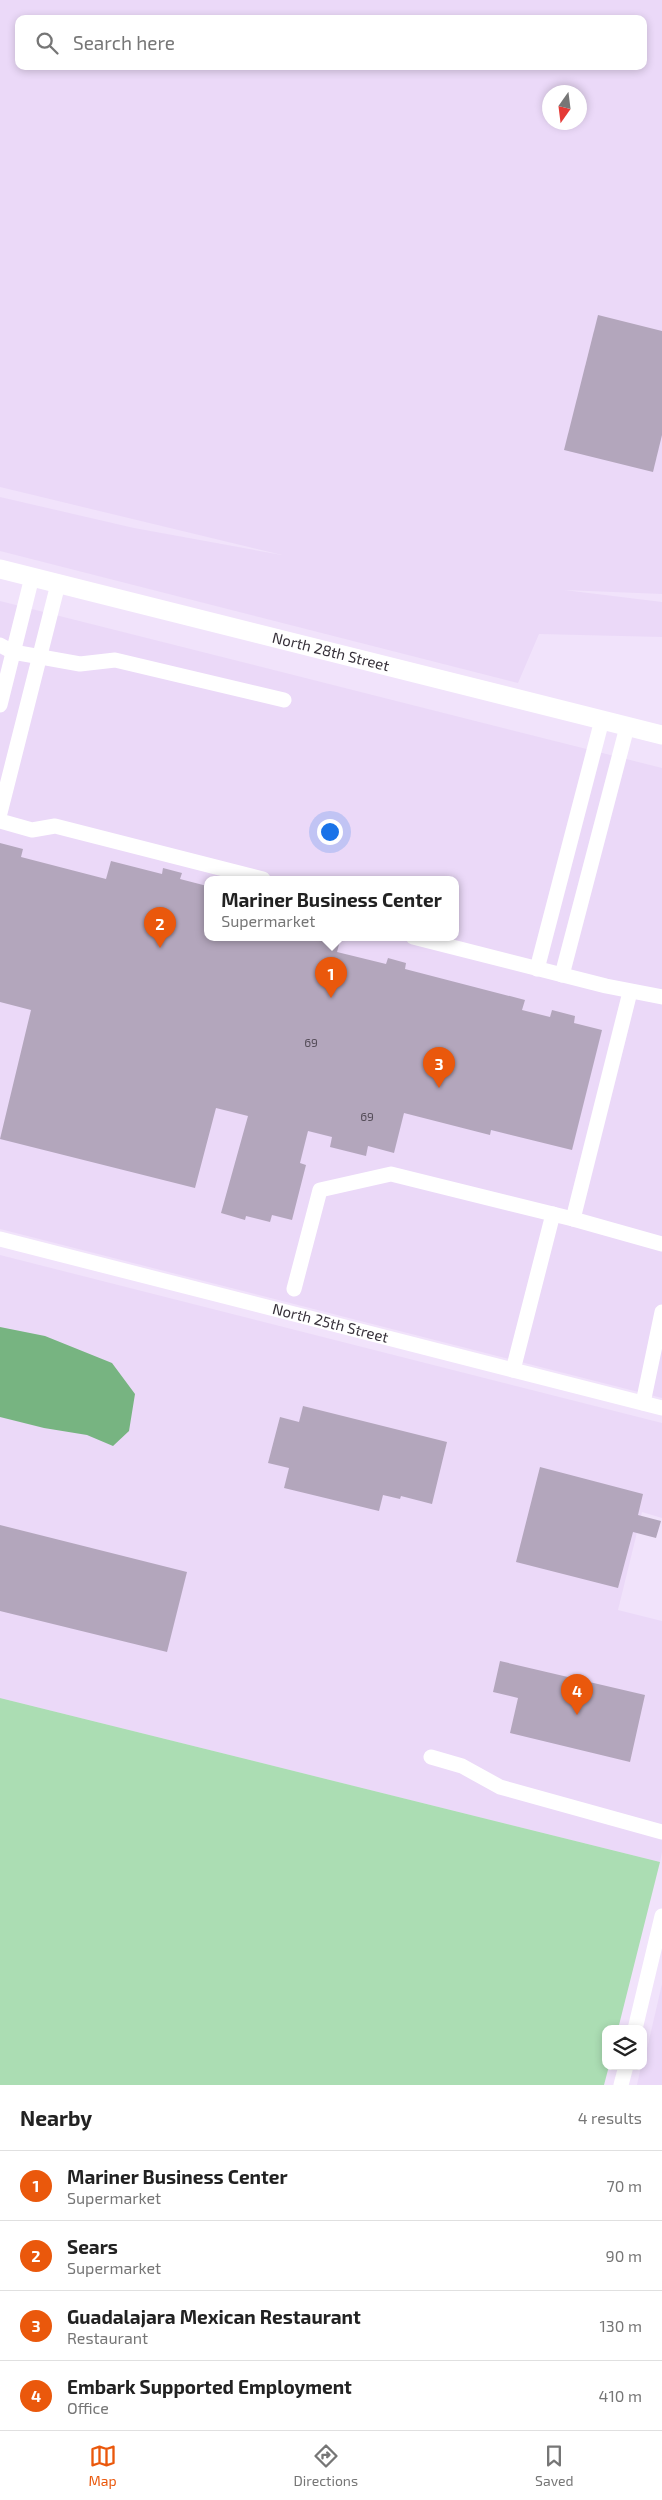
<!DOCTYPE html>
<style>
:root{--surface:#fff;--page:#f6f6f6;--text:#222;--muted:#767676;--line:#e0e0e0;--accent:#ea580c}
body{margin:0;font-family:"Exo 2",sans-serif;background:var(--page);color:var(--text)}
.controls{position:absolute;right:15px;bottom:15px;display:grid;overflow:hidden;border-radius:10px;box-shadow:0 2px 8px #0003}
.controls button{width:45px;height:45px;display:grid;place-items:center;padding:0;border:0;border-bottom:1px solid var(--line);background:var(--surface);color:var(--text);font:25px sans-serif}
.compass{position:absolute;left:542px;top:85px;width:45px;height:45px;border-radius:50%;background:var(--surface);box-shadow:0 2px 8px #0003;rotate:194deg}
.you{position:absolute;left:329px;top:831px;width:18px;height:18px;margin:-12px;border:4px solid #fff;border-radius:50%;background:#1a73e8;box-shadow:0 0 0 8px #1a73e833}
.badge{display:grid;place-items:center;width:32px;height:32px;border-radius:50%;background:var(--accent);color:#fff;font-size:16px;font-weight:700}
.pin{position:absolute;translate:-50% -41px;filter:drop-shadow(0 1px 2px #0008)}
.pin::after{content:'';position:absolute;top:26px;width:18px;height:15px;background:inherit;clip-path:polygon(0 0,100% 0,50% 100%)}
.popup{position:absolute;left:204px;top:876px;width:255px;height:65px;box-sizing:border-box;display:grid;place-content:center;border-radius:10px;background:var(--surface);filter:drop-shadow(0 1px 4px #0005);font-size:16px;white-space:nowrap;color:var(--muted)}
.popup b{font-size:19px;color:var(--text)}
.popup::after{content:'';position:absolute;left:50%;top:100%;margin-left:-10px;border:10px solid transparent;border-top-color:var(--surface)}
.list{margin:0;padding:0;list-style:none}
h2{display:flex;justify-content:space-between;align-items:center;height:65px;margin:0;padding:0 20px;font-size:21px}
h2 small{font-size:16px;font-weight:400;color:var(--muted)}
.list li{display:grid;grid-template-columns:32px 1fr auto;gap:15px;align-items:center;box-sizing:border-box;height:70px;padding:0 20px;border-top:1px solid var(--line)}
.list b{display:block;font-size:19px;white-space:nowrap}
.list p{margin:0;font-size:16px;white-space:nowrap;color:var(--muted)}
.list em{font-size:16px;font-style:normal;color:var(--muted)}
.icon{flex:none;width:28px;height:28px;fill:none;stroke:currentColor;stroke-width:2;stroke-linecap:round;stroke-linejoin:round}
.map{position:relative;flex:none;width:662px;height:2085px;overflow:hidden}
.search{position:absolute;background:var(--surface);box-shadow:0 2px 8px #0003;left:15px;right:15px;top:15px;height:55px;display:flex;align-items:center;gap:12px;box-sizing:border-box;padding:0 18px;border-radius:10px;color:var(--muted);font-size:19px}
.sheet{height:345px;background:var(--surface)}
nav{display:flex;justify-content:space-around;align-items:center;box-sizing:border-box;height:70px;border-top:1px solid var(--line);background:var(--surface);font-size:14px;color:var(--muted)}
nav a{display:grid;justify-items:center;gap:2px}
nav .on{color:var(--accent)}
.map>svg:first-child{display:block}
</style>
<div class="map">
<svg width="662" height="2085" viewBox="0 0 662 2085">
<rect width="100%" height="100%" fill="#f1e3fb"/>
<!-- built -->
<g fill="#ebd9f8" fill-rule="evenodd">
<path d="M0,0H662V594L564,590L662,602V637L539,634L518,683L0,551V497L134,528L282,555L0,487ZM19,19H643V66H19ZM550,92H580V122H550Z"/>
<path d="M0,601L662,768V1398L0,1229ZM207,879H455V937H207Z"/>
<path d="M0,1255L662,1423V1518L642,1512L618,1610L662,1621V1852L660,1862L0,1698Z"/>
<path d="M662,1984V2085H637L641,2066H643Z"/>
</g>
<!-- green -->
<path fill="#abddb3" d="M0,1698L660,1862L618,2029H606V2066H609L604,2085H0Z"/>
<!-- water -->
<path fill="#77b481" d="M0,1327L45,1336L112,1363L135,1394L129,1431L113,1446L87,1435L44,1428L0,1417Z"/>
<!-- building -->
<g fill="#b3a6bc">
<path d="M598,315L662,331V435L653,472L564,450Z"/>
<path d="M0,843L23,849L21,857L106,879L111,861L162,874L163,868L182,873L180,879L207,886V937H341L337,952L386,964L388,958L406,963L405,969L525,1000L522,1010L550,1017L552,1010L575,1016L574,1023L602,1030L572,1150L491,1130L490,1135L404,1113L394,1153L368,1146L366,1156L330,1147L332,1137L308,1131L300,1163L306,1165L292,1220L272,1215L270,1222L246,1216L245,1220L221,1213L248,1116L216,1108L195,1188L0,1139L31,1010L0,1002Z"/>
<path d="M303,1406L447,1442L432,1504L401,1496L400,1499L383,1495L379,1511L284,1488L289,1468L268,1463L280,1417L299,1422Z"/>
<path d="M540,1467L643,1494L638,1515L661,1521L656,1538L633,1532L618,1588L516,1562Z"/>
<path d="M0,1525L187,1572L167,1652L0,1611Z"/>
<path d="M500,1661L645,1695L630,1762L510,1733L518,1698L493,1692Z"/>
</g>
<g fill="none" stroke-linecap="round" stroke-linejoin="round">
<!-- minor -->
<g stroke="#fff" stroke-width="15">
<path d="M0,645L13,652L80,664L115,660L284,700"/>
<path d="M0,705L32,577"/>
<path d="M0,813L58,584"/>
<path d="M0,821L32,830L55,826L263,879"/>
<path d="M413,937L606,986L662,997"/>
<path d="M537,969L602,720"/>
<path d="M562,975L627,727"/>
<path d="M573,1219L630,992"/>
<path id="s1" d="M0,1239L662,1408"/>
<path d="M294,1289L320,1190L391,1174L573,1219L662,1244"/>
<path d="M513,1370L553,1214"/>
<path d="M643,1403L662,1312"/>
<path d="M431,1757L462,1766L500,1787L662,1832"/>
<path d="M635,2029L662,1916"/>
<path d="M621,2085L626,2066"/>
</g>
<!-- major -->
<path stroke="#fff" stroke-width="19" id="s2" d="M0,569L662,735"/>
</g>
<g text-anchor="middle" stroke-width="4.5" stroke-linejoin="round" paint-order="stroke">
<!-- number labels -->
<g font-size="12" fill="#564e5a">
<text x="311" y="1047">69</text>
<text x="367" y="1121">69</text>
</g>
<!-- street labels -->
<g font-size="15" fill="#37313a" stroke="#f1e3fb">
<text dy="5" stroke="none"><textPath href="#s2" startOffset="341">North 28th Street</textPath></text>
<text dy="5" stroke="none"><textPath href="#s1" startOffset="341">North 25th Street</textPath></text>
</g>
</g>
</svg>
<div class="controls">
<button><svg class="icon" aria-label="layers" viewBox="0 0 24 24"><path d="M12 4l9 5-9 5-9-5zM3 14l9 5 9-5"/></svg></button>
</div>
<svg class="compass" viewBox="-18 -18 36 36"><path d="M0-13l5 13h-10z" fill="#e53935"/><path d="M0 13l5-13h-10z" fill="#767676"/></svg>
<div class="you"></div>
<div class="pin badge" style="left:331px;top:998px">1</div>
<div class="popup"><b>Mariner Business Center</b>Supermarket</div>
<div class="pin badge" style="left:160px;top:948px">2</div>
<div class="pin badge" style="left:439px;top:1088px">3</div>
<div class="pin badge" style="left:577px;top:1715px">4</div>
<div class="search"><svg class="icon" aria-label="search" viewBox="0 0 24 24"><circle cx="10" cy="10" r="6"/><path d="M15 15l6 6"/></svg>Search here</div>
</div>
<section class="sheet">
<h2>Nearby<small>4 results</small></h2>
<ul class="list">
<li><span class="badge">1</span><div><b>Mariner Business Center</b><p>Supermarket</p></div><em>70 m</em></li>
<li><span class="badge">2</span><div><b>Sears</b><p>Supermarket</p></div><em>90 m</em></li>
<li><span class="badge">3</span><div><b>Guadalajara Mexican Restaurant</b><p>Restaurant</p></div><em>130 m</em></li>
<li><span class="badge">4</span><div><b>Embark Supported Employment</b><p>Office</p></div><em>410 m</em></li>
</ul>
</section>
<nav>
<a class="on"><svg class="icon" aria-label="map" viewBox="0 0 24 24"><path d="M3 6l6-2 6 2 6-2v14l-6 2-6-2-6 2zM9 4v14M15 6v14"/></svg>Map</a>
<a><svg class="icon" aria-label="directions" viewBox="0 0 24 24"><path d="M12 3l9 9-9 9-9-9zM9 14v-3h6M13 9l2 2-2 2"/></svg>Directions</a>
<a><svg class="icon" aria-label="saved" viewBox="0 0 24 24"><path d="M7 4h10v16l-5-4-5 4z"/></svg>Saved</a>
</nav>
